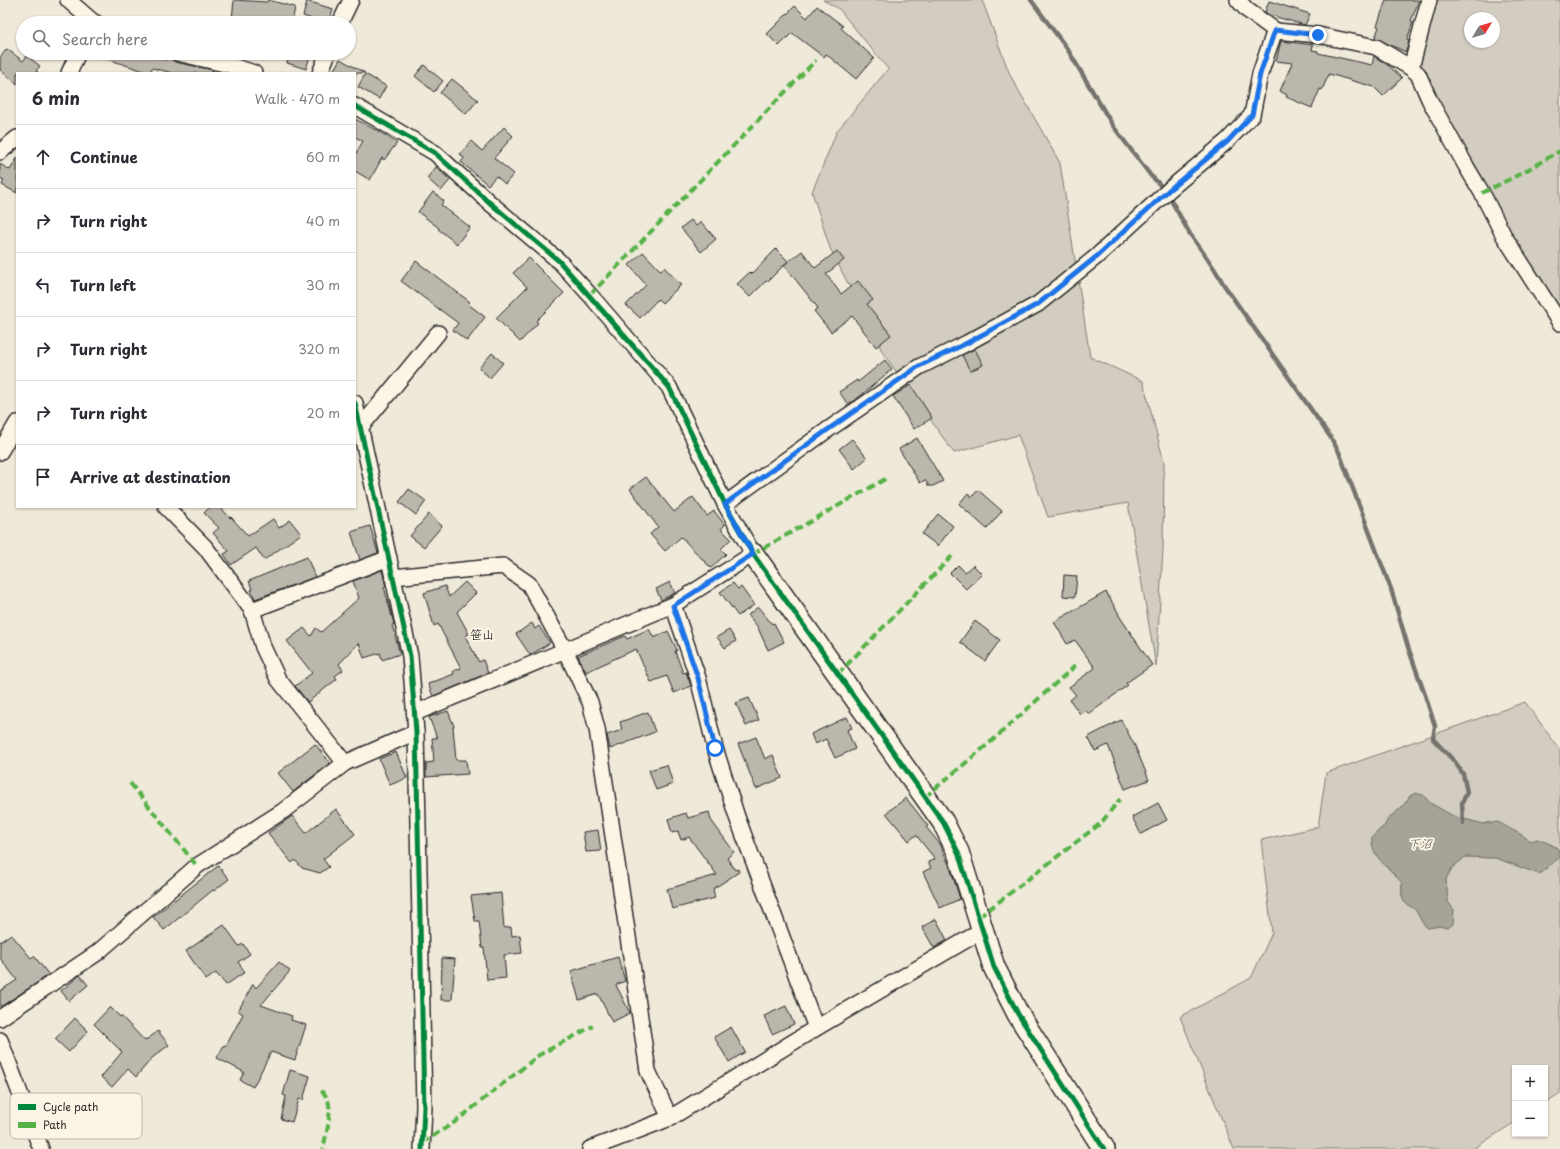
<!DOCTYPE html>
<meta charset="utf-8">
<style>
:root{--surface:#fff;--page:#f2f2f3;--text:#2b2b33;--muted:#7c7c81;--line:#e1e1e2}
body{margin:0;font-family:"Playpen Sans","Klee One",sans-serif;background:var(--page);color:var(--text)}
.controls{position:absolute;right:12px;bottom:12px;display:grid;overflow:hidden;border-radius:0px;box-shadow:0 1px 3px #0004}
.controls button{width:36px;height:36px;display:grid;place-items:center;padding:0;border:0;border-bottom:1px solid var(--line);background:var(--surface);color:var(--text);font:20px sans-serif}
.compass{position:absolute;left:1464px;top:12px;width:36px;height:36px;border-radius:50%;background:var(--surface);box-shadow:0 1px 3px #0004;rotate:52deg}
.stop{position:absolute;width:12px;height:12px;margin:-9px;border:3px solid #1a73e8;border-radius:50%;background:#fff}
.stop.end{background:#1a73e8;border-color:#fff;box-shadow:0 1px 4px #0008}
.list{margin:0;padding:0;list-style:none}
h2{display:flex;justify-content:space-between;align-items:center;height:52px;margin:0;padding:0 16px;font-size:17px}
h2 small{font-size:13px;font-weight:400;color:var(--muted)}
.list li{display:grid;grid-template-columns:26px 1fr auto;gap:12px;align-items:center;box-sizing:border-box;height:64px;padding:0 16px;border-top:1px solid var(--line)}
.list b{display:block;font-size:15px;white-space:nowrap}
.list em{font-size:13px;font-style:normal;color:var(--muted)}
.icon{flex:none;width:22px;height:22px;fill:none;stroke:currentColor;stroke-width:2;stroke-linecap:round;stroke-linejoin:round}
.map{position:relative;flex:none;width:1560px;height:1149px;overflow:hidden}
.search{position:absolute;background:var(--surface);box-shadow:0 1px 3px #0004;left:16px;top:16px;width:340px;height:44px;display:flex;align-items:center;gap:10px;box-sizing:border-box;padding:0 14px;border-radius:22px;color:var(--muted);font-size:15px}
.panel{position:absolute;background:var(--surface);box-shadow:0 1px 3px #0004;left:16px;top:72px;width:340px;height:436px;border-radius:0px}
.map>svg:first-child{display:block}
</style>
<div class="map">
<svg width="1560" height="1149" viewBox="0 0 1560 1149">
<rect width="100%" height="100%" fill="#efe9da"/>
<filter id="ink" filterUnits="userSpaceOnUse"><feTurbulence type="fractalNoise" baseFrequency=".025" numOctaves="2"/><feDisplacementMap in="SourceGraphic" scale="8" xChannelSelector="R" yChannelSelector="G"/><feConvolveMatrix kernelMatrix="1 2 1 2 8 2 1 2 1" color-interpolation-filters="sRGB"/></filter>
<g filter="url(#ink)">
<!-- green -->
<g fill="#d2cdc0" stroke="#7e7c76" fill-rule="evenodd">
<path d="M823,0H982L1010,75L1060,163L1090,357L1143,381L1164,462L1163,549L1156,666L1128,503L1048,517L1018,435L954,453L883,353L830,248L812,192L837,131L888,69L839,9Z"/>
<path d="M1433,0H1560V314L1506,230L1420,66L1418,53ZM1470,18H1494V42H1470Z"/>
<path d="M1525,702L1560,750V852C1556,844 1540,839 1531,841L1520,834L1490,822L1483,824L1453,816L1430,803L1423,795L1410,796L1403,806L1388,819L1385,825L1372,837C1372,861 1390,866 1402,883C1402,888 1401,894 1403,899C1405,904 1409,905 1413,908C1420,914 1420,922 1428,928L1439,926L1448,928L1454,910L1448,902L1446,879L1452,868L1465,857L1496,858L1539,874L1560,857V1094L1545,1104V1068H1515V1122L1473,1149H1234L1180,1017L1251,978L1272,933L1261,840L1318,827L1326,773Z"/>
</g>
<!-- water -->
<path fill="#a6a399" stroke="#75736d" d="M1415,793L1423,795L1430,803L1453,816L1483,824L1498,822L1520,834L1527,839L1531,841L1537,839L1548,843L1558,849L1560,857L1539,874L1496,858L1465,857L1452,868L1446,879L1448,902L1454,910L1453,924L1448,928L1439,926L1428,928C1420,923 1420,914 1413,908C1409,905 1404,904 1403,899C1401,894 1402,888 1402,883C1391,868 1370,858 1372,837L1385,825L1388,819L1403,806L1410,796Z"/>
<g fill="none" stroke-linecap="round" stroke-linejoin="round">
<!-- stream -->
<path stroke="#75736d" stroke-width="4.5" d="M1031,0L1068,50L1113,126L1151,176C1169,191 1178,214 1190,234C1202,251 1214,267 1224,285L1331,438L1339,452L1391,589L1408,647L1425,695L1435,726L1433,739L1455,762L1463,774L1467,792L1462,803L1463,823"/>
</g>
<!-- building -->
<g fill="#bcb7ac" stroke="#2b2b2b">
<path d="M234,0L267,2L268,0L295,7L292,23H266L249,19L248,22L232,19Z"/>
<path d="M1386,0H1419L1411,21L1413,22L1407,40L1409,41L1406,52L1375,38L1379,27L1377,26Z"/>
<path d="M307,1L333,9L329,23H324L303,16Z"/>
<path d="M1269,1L1310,14L1305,25L1269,15L1265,12Z"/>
<path d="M795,6L807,18L817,6L843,26L841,28L874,58L856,79L826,54L824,57L792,33L779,46L767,34Z"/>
<path d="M1281,41L1313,45L1312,50L1318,51V53L1372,65L1374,56L1389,66L1402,78L1383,96L1374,87L1329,74L1322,90L1320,89L1312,108L1286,97L1287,95L1280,91L1292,63L1276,61Z"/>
<path d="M7,49L23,61L27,56L40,66L36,71L39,73H17V84L0,70V57Z"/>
<path d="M98,53H144L166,60L167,57L170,58L175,62L213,70L212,73H173L152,68L150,73L98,56Z"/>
<path d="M290,53H311L306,69L287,63Z"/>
<path d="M340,59L365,73H332Z"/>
<path d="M424,65L443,81L434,92L415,76Z"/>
<path d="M365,74L386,86L379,99L358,87Z"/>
<path d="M452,79L478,100L466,114L440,93Z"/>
<path d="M355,119L385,135L397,143L384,160L382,158L370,180L355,171V155L363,141L355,137Z"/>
<path d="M504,127L513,136L494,158L514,174L505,184L496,176L488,185L461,162L464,158L460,154L471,141L482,151Z"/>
<path d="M17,158V193L2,185L4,180L0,178V164L10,170Z"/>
<path d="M436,167L450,180L441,191L427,178Z"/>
<path d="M433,192L444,201L441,205L470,227L457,244L438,229L439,228L418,212Z"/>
<path d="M691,220L696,226L701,222L716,239L701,252L681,228Z"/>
<path d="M776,249L788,261L767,282L766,281L750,297L737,284L750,272L752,274Z"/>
<path d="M802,251L815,268L837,251L844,260L826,274L841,294L858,281L873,300L867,304L891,335L876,347L852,316L831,332L814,311L818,308L784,265Z"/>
<path d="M643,252L661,271L664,267L681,285L662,303L658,299L640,318L626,305L646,285L629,265Z"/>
<path d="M529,258L564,293L536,321L538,323L520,342L496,318L527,287L513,273Z"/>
<path d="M416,261L470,302L468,304L485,317L467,341L453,330L458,323L401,281Z"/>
<path d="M975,349L983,365L970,371L962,355Z"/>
<path d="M492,353L503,363L490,378L479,368Z"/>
<path d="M885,360L892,369L858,398L848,404L839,392L857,380L858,382Z"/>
<path d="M911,385L932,418L914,429L893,396Z"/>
<path d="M917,438L943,481L933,486H929L925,480L920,483L899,449Z"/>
<path d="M852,439L867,458L854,469L839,449Z"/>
<path d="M646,477L674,512L693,497L707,516L714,511L725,525L721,529L731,539L721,549L726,554L711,568L681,537L665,551L650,534L658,527L630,489Z"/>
<path d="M409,489L426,501L416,515L399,502Z"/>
<path d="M978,490L1002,511L987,529L959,504L968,493L972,497Z"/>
<path d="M210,507H220L230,518L231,517L248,536L273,519L279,528L290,520L301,534L264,560L256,548L231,565L224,554L229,551L213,533L219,528L204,513Z"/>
<path d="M429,514L442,526L424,547L410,536Z"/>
<path d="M938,514L953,526L938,546L922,534Z"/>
<path d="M370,526L378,553L360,560L351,532Z"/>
<path d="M307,557L315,577L255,599L251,590L252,589L249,581Z"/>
<path d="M958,565L965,572L973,565L982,574L966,589L950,573Z"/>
<path d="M382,570L386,587H384L394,624L392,625L400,654L382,660L380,653L364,658L359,643L339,664L343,670L335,676L337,679L308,702L295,686L312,673L287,641L304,628L311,636L316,628L321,632L359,598L353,581Z"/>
<path d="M1064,575L1077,576L1075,597L1063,596Z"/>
<path d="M465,582L476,593L457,612L469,634L465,636L479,662L483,660L488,673L433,696L428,684L454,674L453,671L461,668L438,624L434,626L424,593L445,586L449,597Z"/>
<path d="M670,582L675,593L661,600L656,589Z"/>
<path d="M733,583L738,589L741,587L754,605L738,616L720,592Z"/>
<path d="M1106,592L1119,614H1118L1152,665L1126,683L1128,685L1089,714L1085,710L1080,714L1070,700L1076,695L1069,687L1095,668L1075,640L1067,644L1054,622Z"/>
<path d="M758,607L772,624L774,623L784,642L768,650L757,626L748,615Z"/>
<path d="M975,621L1000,640L985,661L960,642Z"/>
<path d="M532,623L535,629L539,626L550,643L530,655L516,634Z"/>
<path d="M649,629L654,638L668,631L677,650L675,651L683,673L686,672L691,686L674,693L667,676L651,682L636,649L586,672L578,656L625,636L627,639Z"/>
<path d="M729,630L736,641L725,648L717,637Z"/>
<path d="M749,698L759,720L746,726L736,703Z"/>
<path d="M448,711L454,726L453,727L456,760H466L468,774L426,777V763L434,762L432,738H437L429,717Z"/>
<path d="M648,712L655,732L610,749L607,735L622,730L620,722Z"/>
<path d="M847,717L852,728L847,730L855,749L835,758L826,739L815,744L811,734Z"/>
<path d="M1121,720L1135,746L1149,780L1125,789L1108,745L1095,751L1088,737Z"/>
<path d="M756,737L765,759L773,755L782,778L756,789L738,744Z"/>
<path d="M315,744L330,763L293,792L278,773Z"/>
<path d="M396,752L407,778L390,785L379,759Z"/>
<path d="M667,765L673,784L656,790L649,770Z"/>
<path d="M906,798L928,826L926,827L940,844L950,867L960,899L940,908L923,872L931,868L928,862L935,859L916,835L909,841L886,813Z"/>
<path d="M1158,803L1167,820L1141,834L1132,817Z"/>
<path d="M336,809L355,834L323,859L329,867L320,873L302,868L295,860L292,863L268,833L292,816L306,833Z"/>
<path d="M709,812L711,820L734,852L727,858L735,870L738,869L739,872L713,889L715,898L672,909L667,889L717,875L689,837L681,840L678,831L672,833L668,819L686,813L688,818Z"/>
<path d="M598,830L601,851L586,852L583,832Z"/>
<path d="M218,866L229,879L214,891L213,890L164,930L153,917Z"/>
<path d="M501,893L504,928L511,927L512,936L520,935L522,953L504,955L506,978L487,980L484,948H482L479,921H475L471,896Z"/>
<path d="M936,919L947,940L934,948L922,927Z"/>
<path d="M224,925L239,946L243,944L250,954L238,962L245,972L226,985L216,973L206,980L186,951Z"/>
<path d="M11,934L31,958L34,956L49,975L0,1007V991L17,980L0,958V942Z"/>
<path d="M618,957L625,981L616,985L630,1013L612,1022L598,994L579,1000L571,971Z"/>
<path d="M442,958L455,959L452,1000H441Z"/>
<path d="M279,962L290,971L261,1005L292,1016L291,1020L306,1025L295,1060L271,1052L253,1087L240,1080L244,1072L217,1058L224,1045L226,1046L243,1014L238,1011L253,984L256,988Z"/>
<path d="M80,975L88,985L69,1001L61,991Z"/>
<path d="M786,1006L794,1024L772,1034L764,1016Z"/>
<path d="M110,1007L120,1017L121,1016L145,1041L158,1031L169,1045L152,1058L136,1077L128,1069L112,1087L101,1077L122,1052L94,1024Z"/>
<path d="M75,1018L88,1031L69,1052L55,1039Z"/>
<path d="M731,1027L745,1052L729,1062L714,1037Z"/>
<path d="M290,1070L310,1076L303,1100L299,1099L292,1122L281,1119L286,1096L283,1095Z"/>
</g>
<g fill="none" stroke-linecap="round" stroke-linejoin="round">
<defs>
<g id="street">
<path d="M68,0L92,21L96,23"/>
<path d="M1238,0L1247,10L1276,31L1318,35L1376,47L1411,68L1418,74L1430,101L1466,166L1482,193L1504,236L1560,323"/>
<path d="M340,23L351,0"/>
<path d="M177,53L229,65L254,73"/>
<path d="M1411,68L1429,0"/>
<path d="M69,73L78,53"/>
<path d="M320,73L328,53"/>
<path d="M355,106L435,153L490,203L559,261L590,295L669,387L725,504L753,554L673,605L415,713"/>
<path d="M0,152L17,138"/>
<path d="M355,403L410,656L416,732L424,1107L422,1149"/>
<path d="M360,428L438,333"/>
<path d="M0,452L17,423"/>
<path d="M725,504L826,431L919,367L967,343L1038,304L1096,257L1170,189L1227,141L1252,115L1260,74L1275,30"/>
<path d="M166,507L205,547L252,610L263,647L278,679L345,763"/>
<path d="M393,577L503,566L529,584L565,650L590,702L597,729L648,1071L670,1118"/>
<path d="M673,605L698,678L715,748L737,817L816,1028"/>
<path d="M252,610L389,558"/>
<path d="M0,1018L97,953L197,866L283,811L345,763L416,732"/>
<path d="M0,1040L41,1149"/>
<path d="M590,1149L670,1118L816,1028L983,930"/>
</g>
<path id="secondary" d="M753,554L943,822L958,852L994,967L1018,1014L1104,1149"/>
</defs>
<!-- street casing -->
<use href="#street" stroke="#2b2b2b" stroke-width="18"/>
<!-- secondary casing -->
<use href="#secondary" stroke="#2b2b2b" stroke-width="24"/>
<!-- street -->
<use href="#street" stroke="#fcf5e5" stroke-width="15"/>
<!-- secondary -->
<use href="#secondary" stroke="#fcf5e5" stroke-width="21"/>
<!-- quiet -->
<g stroke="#56b246" stroke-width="4" stroke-dasharray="8 4" stroke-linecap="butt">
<path d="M1482,193L1520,174L1560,151"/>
<path d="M590,295L816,60"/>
<path d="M753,554L887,478"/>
<path d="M838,674L952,556"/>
<path d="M130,783L197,866"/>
<path d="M925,797L993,740L1076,665"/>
<path d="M979,917L1101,823L1120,799"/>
<path d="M321,1091C337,1101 326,1133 323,1149"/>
<path d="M422,1143L455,1122L539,1055L593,1026"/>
</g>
<defs>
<g id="cycleway">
<path d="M355,106L435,153L490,203L559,261L669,387L725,504L753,554L943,822L958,852L994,967L1018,1014L1104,1149"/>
<path d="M355,403L410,656L416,732L424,1107L422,1149"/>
</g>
</defs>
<!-- cycleway casing -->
<use href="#cycleway" stroke="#fcf5e5" stroke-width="8"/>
<!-- cycleway -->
<use href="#cycleway" stroke="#00873e" stroke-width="5"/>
</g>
</g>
<g fill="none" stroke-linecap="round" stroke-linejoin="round" filter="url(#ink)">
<!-- route -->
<path stroke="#1a73e8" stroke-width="5" d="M715,748L698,678L673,606L753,554L725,504L826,431L919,366L967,343L1038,304L1096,257L1170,189L1227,142L1252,115L1260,74L1275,30L1318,35"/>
</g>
<g text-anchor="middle" stroke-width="4" stroke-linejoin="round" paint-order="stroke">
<!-- neighbourhood labels -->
<g font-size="12" font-weight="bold" fill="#2b2b2b" stroke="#fcf5e5">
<text x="482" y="639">笹山</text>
</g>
<!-- water labels -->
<g font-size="12" font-style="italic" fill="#565552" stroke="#fcf5e5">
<text x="1420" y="848">下沼</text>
</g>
</g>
<!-- legend -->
<rect x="10" y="1093" width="132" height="46" rx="6" fill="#fcf5e5" stroke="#bdb8ad" stroke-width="1"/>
<rect x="18" y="1104" width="18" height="6" fill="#00873e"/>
<rect x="18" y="1122" width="18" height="6" fill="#56b246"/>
<g font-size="11" fill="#2b2b2b">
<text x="43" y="1111">Cycle path</text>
<text x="43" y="1129">Path</text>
</g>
</svg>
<div class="controls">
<button>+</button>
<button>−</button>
</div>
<svg class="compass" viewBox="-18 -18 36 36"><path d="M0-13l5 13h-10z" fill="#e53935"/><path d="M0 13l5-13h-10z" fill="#7c7c81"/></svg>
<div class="stop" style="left:715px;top:748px"></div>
<div class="stop end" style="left:1318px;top:35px"></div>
<div class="search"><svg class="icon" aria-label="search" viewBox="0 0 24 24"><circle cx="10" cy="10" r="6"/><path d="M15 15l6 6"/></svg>Search here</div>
<section class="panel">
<h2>6 min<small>Walk · 470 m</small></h2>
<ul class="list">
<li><svg class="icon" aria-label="ahead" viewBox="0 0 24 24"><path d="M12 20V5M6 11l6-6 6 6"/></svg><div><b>Continue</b></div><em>60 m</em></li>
<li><svg class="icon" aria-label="right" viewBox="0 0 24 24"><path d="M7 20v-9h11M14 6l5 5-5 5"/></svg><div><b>Turn right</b></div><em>40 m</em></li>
<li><svg class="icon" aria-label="left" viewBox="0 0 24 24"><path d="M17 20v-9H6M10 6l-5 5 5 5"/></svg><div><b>Turn left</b></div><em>30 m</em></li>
<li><svg class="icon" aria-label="right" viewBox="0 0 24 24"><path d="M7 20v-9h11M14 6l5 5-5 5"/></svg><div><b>Turn right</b></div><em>320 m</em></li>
<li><svg class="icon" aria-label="right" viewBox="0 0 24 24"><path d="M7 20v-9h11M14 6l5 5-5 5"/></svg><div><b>Turn right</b></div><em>20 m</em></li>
<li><svg class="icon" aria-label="arrive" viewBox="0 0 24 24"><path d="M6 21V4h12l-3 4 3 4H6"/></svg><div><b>Arrive at destination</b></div></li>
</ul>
</section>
</div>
